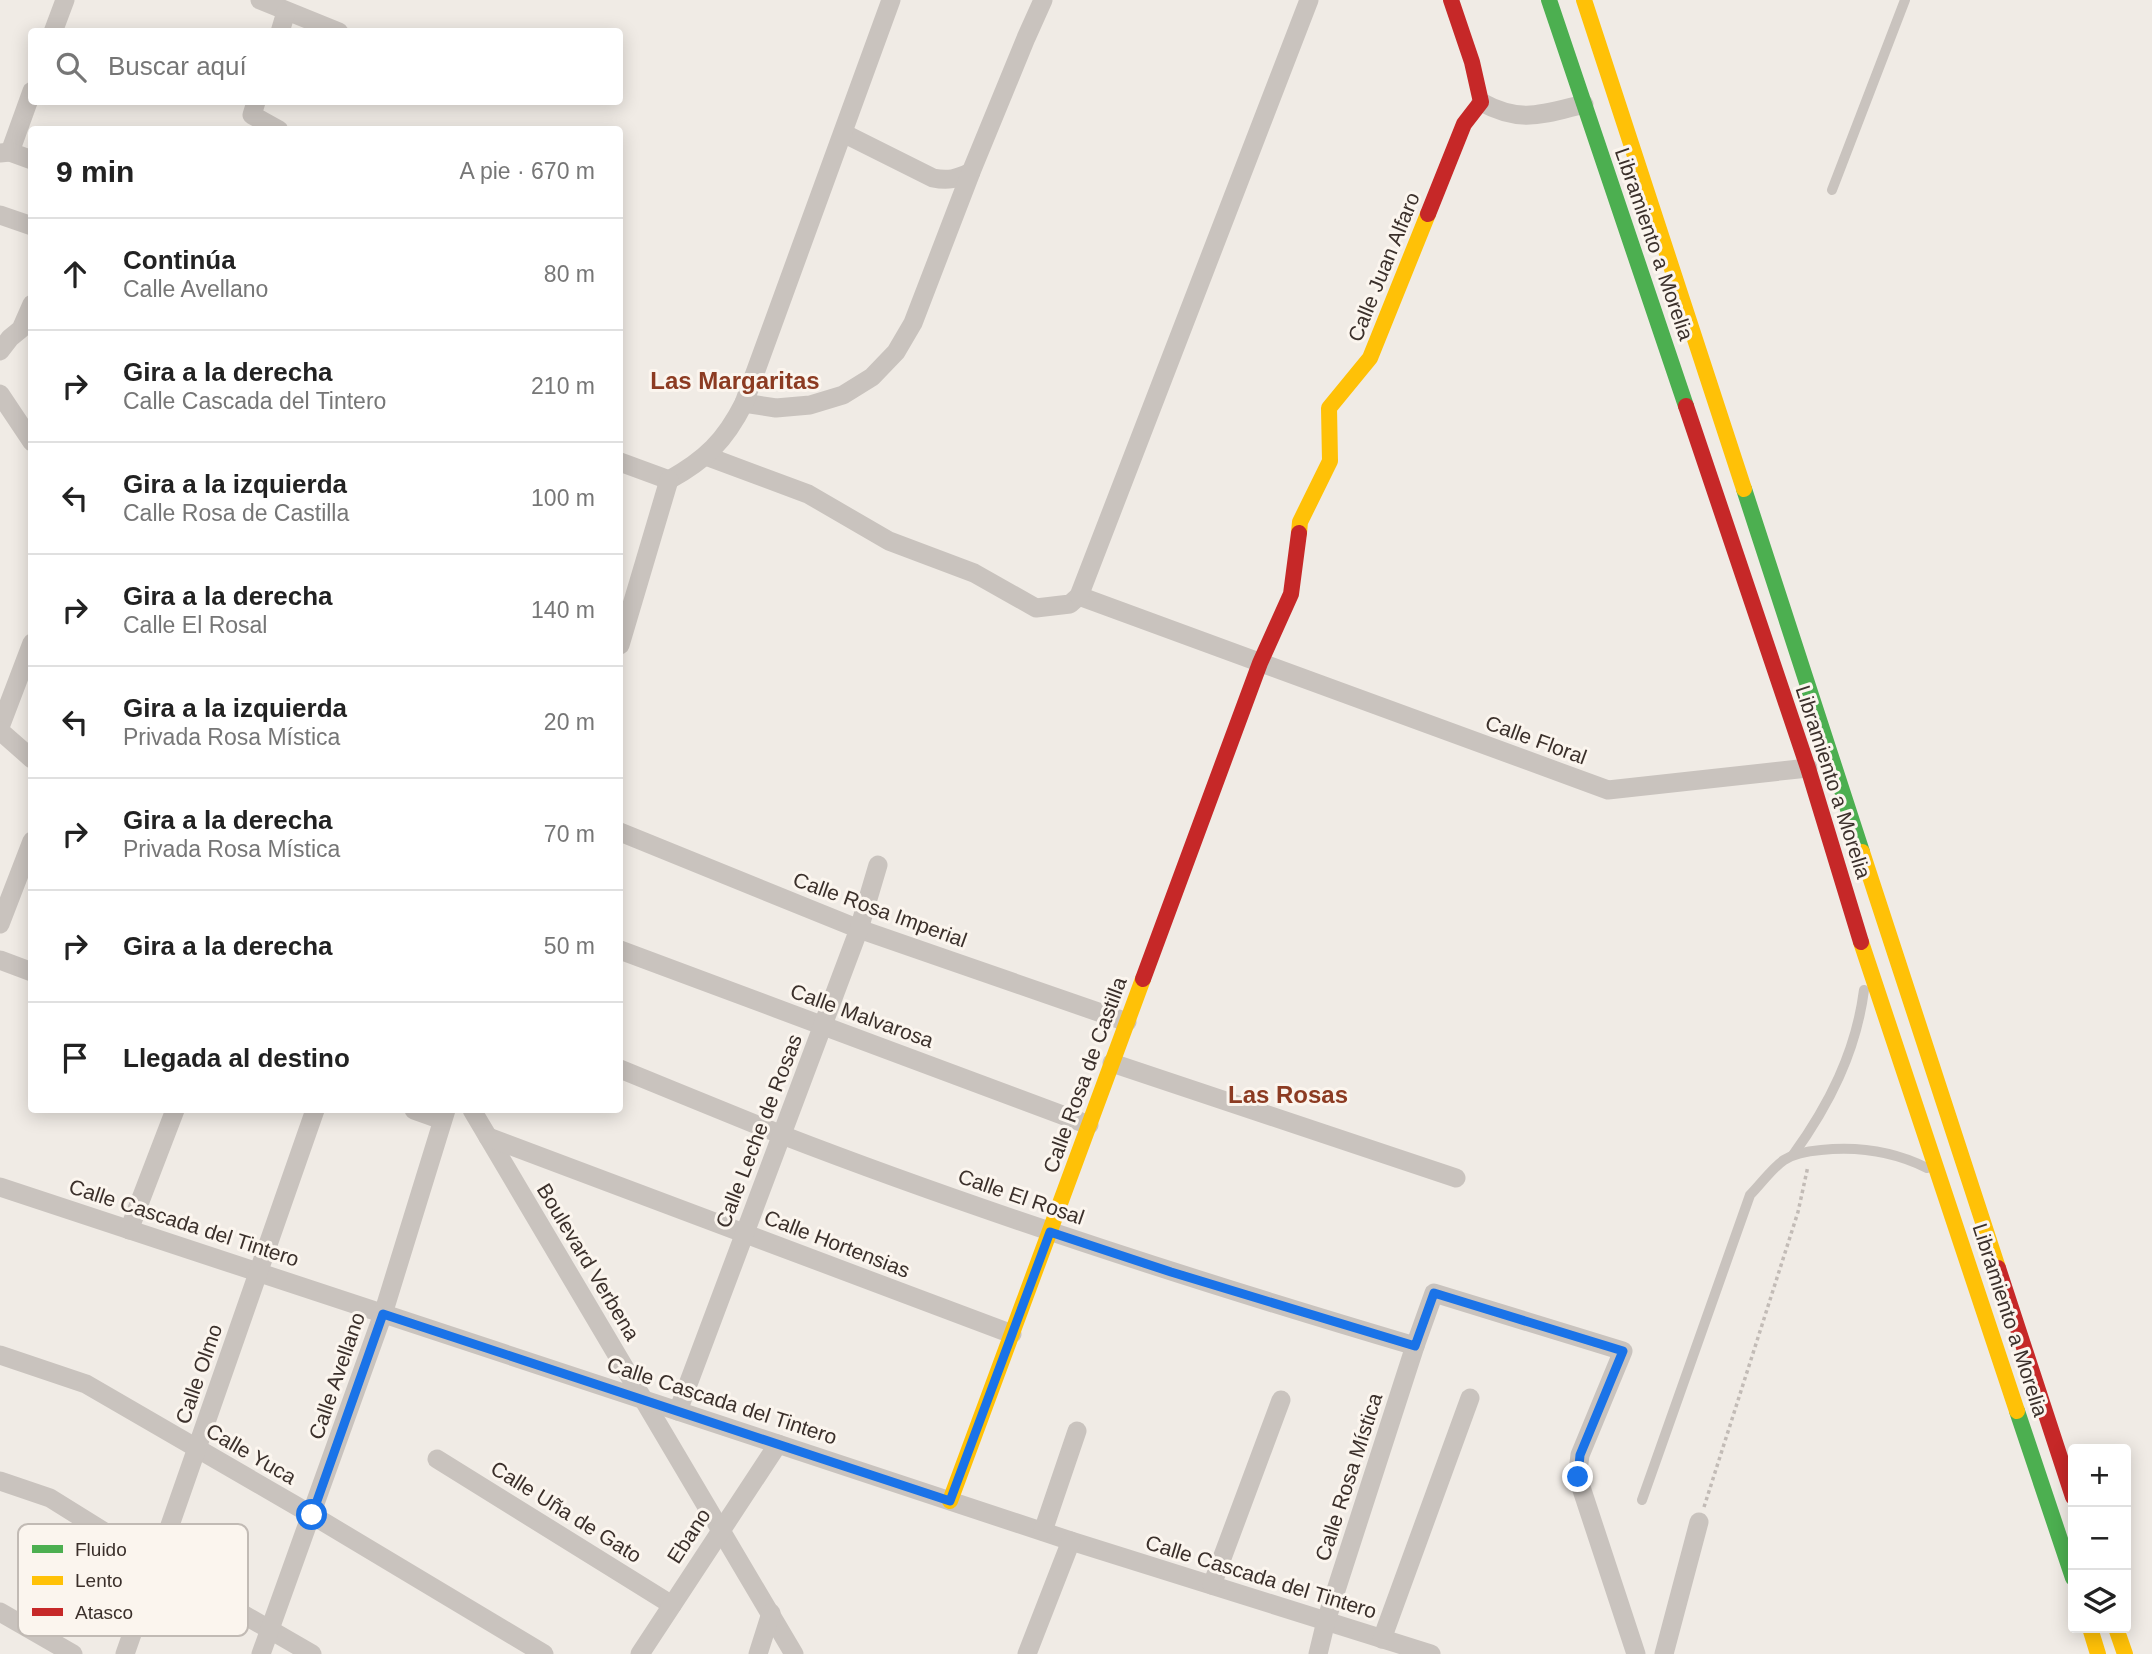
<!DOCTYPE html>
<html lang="es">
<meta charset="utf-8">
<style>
:root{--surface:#fff;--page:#f2f2f2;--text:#222;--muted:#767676;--line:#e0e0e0}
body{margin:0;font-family:Helvetica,sans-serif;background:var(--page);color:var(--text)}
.controls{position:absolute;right:21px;bottom:21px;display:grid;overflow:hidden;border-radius:7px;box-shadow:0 4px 18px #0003}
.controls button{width:63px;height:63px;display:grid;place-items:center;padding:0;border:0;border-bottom:2px solid var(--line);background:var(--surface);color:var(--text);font:35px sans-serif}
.stop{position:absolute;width:21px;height:21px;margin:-16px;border:5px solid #1a73e8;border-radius:50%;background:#fff}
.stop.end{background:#1a73e8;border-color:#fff;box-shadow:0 2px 7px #0008}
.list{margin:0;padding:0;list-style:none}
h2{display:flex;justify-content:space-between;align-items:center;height:91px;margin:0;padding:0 28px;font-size:30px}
h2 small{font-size:23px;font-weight:400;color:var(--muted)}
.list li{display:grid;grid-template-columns:46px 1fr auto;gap:21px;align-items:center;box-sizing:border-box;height:112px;padding:0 28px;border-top:2px solid var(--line)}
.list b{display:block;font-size:26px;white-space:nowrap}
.list p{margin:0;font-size:23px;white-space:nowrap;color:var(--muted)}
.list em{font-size:23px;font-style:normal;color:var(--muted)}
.icon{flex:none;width:38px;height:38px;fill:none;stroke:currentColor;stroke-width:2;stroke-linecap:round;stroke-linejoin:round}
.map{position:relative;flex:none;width:2152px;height:1654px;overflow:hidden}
.search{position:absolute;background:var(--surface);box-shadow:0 4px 18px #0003;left:28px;top:28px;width:595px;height:77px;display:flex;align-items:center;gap:18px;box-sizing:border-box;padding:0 24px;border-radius:7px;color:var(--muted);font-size:26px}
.panel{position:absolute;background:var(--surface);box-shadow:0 4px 18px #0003;left:28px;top:126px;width:595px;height:987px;border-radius:7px}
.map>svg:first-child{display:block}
</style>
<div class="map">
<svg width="2152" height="1654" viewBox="0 0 2152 1654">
<rect width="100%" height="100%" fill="#f0ebe5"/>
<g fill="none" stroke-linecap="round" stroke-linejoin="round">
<!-- path -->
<path stroke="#c2bbb6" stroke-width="3.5" stroke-dasharray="3.5 3.5" stroke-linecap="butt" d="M1704,1507L1798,1212L1808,1166"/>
<!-- lane -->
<g stroke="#c9c3be" stroke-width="10">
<path d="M1832,190L1905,0"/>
<path d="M1793,1155C1829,1105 1856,1052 1864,990"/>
<path d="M1642,1500L1750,1195C1761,1184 1772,1168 1784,1160C1795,1153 1809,1151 1821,1150C1859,1146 1893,1151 1927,1168"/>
</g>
<!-- street -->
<g stroke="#c9c3be" stroke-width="19">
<path d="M260,0L339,32"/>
<path d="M53,32L65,0"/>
<path d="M280,32L286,12"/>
<path d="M256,102L252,115L279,130"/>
<path d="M1481,102C1521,124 1543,114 1584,104"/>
<path d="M843,133L933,178C948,181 957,179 971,172"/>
<path d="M10,152L32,91"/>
<path d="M0,153L10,152L32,160"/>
<path d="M0,215L32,226"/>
<path d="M0,351L10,338L21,329L32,304"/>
<path d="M0,394L32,442"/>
<path d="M744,403L776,408L810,405L843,395L872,377L896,352L913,323L971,172L1026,38L1043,0"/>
<path d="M706,456L808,494L889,541L974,573L1036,608L1070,604L1079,596L1608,790L1808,768"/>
<path d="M620,462L669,480"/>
<path d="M669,480C705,460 725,441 744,403L891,0"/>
<path d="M1079,596L1309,0"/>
<path d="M620,645L669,480"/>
<path d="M0,727L32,643"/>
<path d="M0,731L32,759"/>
<path d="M620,832L859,929L1127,1022"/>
<path d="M0,924L32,841"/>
<path d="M620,950L1089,1125"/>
<path d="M0,960L32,972"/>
<path d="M1112,1063L1456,1178"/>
<path d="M620,1069C674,1091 727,1113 782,1135C989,1215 1202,1283 1415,1346"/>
<path d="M414,1110L442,1120"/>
<path d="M472,1110L794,1654"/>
<path d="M488,1137L1012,1334"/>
<path d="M0,1187L1071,1541L1431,1654"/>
<path d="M129,1230L175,1110"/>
<path d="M0,1355L86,1384L312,1515L544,1654"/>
<path d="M678,1411L859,929L878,865"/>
<path d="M437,1459L672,1605"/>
<path d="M0,1481L50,1498L156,1564L312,1654"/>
<path d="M1043,1531L1077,1431"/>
<path d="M1212,1585L1281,1400"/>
<path d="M0,1612L73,1654"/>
<path d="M1382,1639L1470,1398"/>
<path d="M125,1654L315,1110"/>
<path d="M261,1654L383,1314L446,1110"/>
<path d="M640,1654L778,1444"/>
<path d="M758,1654L771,1613"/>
<path d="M1027,1654L1071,1541"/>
<path d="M1318,1654L1326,1621L1415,1346L1434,1293L1623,1351L1580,1455L1578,1471L1581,1487L1636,1654"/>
<path d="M1664,1654L1699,1522"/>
</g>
<!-- fast -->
<g stroke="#4caf50" stroke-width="16">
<path d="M1549,0L1686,406"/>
<path d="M1744,489L1862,852"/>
<path d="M2017,1411L2073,1578"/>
</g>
<!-- slow -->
<g stroke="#ffc107" stroke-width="16">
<path d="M1584,0L1744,489"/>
<path d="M1299,533L1300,522L1330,461L1329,408L1370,358L1428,214"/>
<path d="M1862,852L1998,1268"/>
<path d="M1861,942L2017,1411"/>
<path d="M950,1501L1143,979"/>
<path d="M2090,1628L2098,1654"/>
<path d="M2116,1628L2125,1654"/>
</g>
<!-- jam -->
<g stroke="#c62828" stroke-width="16">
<path d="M1428,214L1464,124L1481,102L1472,62L1451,0"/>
<path d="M1686,406L1808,768L1861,942"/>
<path d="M1143,979L1260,663L1291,594L1299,533"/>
<path d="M1998,1268L2073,1497"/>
</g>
</g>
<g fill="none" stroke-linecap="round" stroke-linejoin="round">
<!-- route -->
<path stroke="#1a73e8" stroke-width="9" d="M312,1515L383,1314L950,1501L1050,1232L1171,1272L1415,1346L1434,1293L1623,1351L1580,1455L1578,1477"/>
</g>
<g text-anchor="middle" stroke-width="6" stroke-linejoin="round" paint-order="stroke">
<!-- street labels -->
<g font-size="21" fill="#3b302b" stroke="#fbf5ee">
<text transform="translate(1654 244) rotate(71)" y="7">Libramiento a Morelia</text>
<text transform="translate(1384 267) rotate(-68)" y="7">Calle Juan Alfaro</text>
<text transform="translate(1536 740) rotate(20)" y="7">Calle Floral</text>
<text transform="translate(1833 782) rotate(72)" y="7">Libramiento a Morelia</text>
<text transform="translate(880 910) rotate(20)" y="7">Calle Rosa Imperial</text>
<text transform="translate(862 1016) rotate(20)" y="7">Calle Malvarosa</text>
<text transform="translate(1085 1075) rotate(-70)" y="7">Calle Rosa de Castilla</text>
<text transform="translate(759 1131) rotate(-69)" y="7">Calle Leche de Rosas</text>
<text transform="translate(1021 1197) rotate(19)" y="7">Calle El Rosal</text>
<text transform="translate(184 1223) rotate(18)" y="7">Calle Cascada del Tintero</text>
<text transform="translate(837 1244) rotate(21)" y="7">Calle Hortensias</text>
<text transform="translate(588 1262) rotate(59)" y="7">Boulevard Verbena</text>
<text transform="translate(2010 1320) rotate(72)" y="7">Libramiento a Morelia</text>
<text transform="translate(199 1374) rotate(-71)" y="7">Calle Olmo</text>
<text transform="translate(337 1376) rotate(-71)" y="7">Calle Avellano</text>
<text transform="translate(722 1401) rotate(18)" y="7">Calle Cascada del Tintero</text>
<text transform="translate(251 1454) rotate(30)" y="7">Calle Yuca</text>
<text transform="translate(1349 1477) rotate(-72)" y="7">Calle Rosa Mística</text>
<text transform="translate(566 1512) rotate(32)" y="7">Calle Uña de Gato</text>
<text transform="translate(689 1536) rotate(-57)" y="7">Ebano</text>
<text transform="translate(1261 1577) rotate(17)" y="7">Calle Cascada del Tintero</text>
</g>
<!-- quarter labels -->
<g font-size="24" font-weight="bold" fill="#8c3b22" stroke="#fbf5ee">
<text x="735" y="389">Las Margaritas</text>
<text x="1288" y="1103">Las Rosas</text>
</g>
</g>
<!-- legend -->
<rect x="18" y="1524" width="230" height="112" rx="10" fill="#fbf5ee" stroke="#c1bab4" stroke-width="2"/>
<rect x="32" y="1545" width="31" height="8" fill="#4caf50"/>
<rect x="32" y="1576" width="31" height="9" fill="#ffc107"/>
<rect x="32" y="1608" width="31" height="8" fill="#c62828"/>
<g font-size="19" fill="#3b302b">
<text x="75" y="1556">Fluido</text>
<text x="75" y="1587">Lento</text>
<text x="75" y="1619">Atasco</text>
</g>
</svg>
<div class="controls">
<button>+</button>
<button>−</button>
<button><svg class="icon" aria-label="layers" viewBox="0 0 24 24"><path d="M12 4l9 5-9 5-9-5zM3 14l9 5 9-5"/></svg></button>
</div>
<div class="stop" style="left:312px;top:1515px"></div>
<div class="stop end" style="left:1578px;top:1477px"></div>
<div class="search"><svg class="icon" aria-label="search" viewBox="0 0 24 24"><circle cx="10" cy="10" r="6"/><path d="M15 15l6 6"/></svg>Buscar aquí</div>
<section class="panel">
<h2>9 min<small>A pie · 670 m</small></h2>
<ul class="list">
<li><svg class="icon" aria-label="ahead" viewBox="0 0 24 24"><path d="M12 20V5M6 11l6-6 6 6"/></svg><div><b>Continúa</b><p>Calle Avellano</p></div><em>80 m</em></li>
<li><svg class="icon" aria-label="right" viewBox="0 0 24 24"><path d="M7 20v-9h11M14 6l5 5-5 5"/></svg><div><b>Gira a la derecha</b><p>Calle Cascada del Tintero</p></div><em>210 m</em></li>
<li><svg class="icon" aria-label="left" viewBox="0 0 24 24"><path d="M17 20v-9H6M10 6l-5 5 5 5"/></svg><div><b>Gira a la izquierda</b><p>Calle Rosa de Castilla</p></div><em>100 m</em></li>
<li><svg class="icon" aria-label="right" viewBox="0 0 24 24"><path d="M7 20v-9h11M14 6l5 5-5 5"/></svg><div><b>Gira a la derecha</b><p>Calle El Rosal</p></div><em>140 m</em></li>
<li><svg class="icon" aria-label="left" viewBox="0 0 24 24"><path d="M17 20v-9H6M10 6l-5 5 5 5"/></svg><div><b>Gira a la izquierda</b><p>Privada Rosa Mística</p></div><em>20 m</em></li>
<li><svg class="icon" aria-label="right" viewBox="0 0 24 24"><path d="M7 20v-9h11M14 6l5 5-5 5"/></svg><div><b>Gira a la derecha</b><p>Privada Rosa Mística</p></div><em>70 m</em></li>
<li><svg class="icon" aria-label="right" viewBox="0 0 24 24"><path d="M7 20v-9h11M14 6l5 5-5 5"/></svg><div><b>Gira a la derecha</b></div><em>50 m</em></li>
<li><svg class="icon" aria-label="arrive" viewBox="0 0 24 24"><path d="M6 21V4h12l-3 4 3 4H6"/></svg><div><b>Llegada al destino</b></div></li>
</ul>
</section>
</div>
